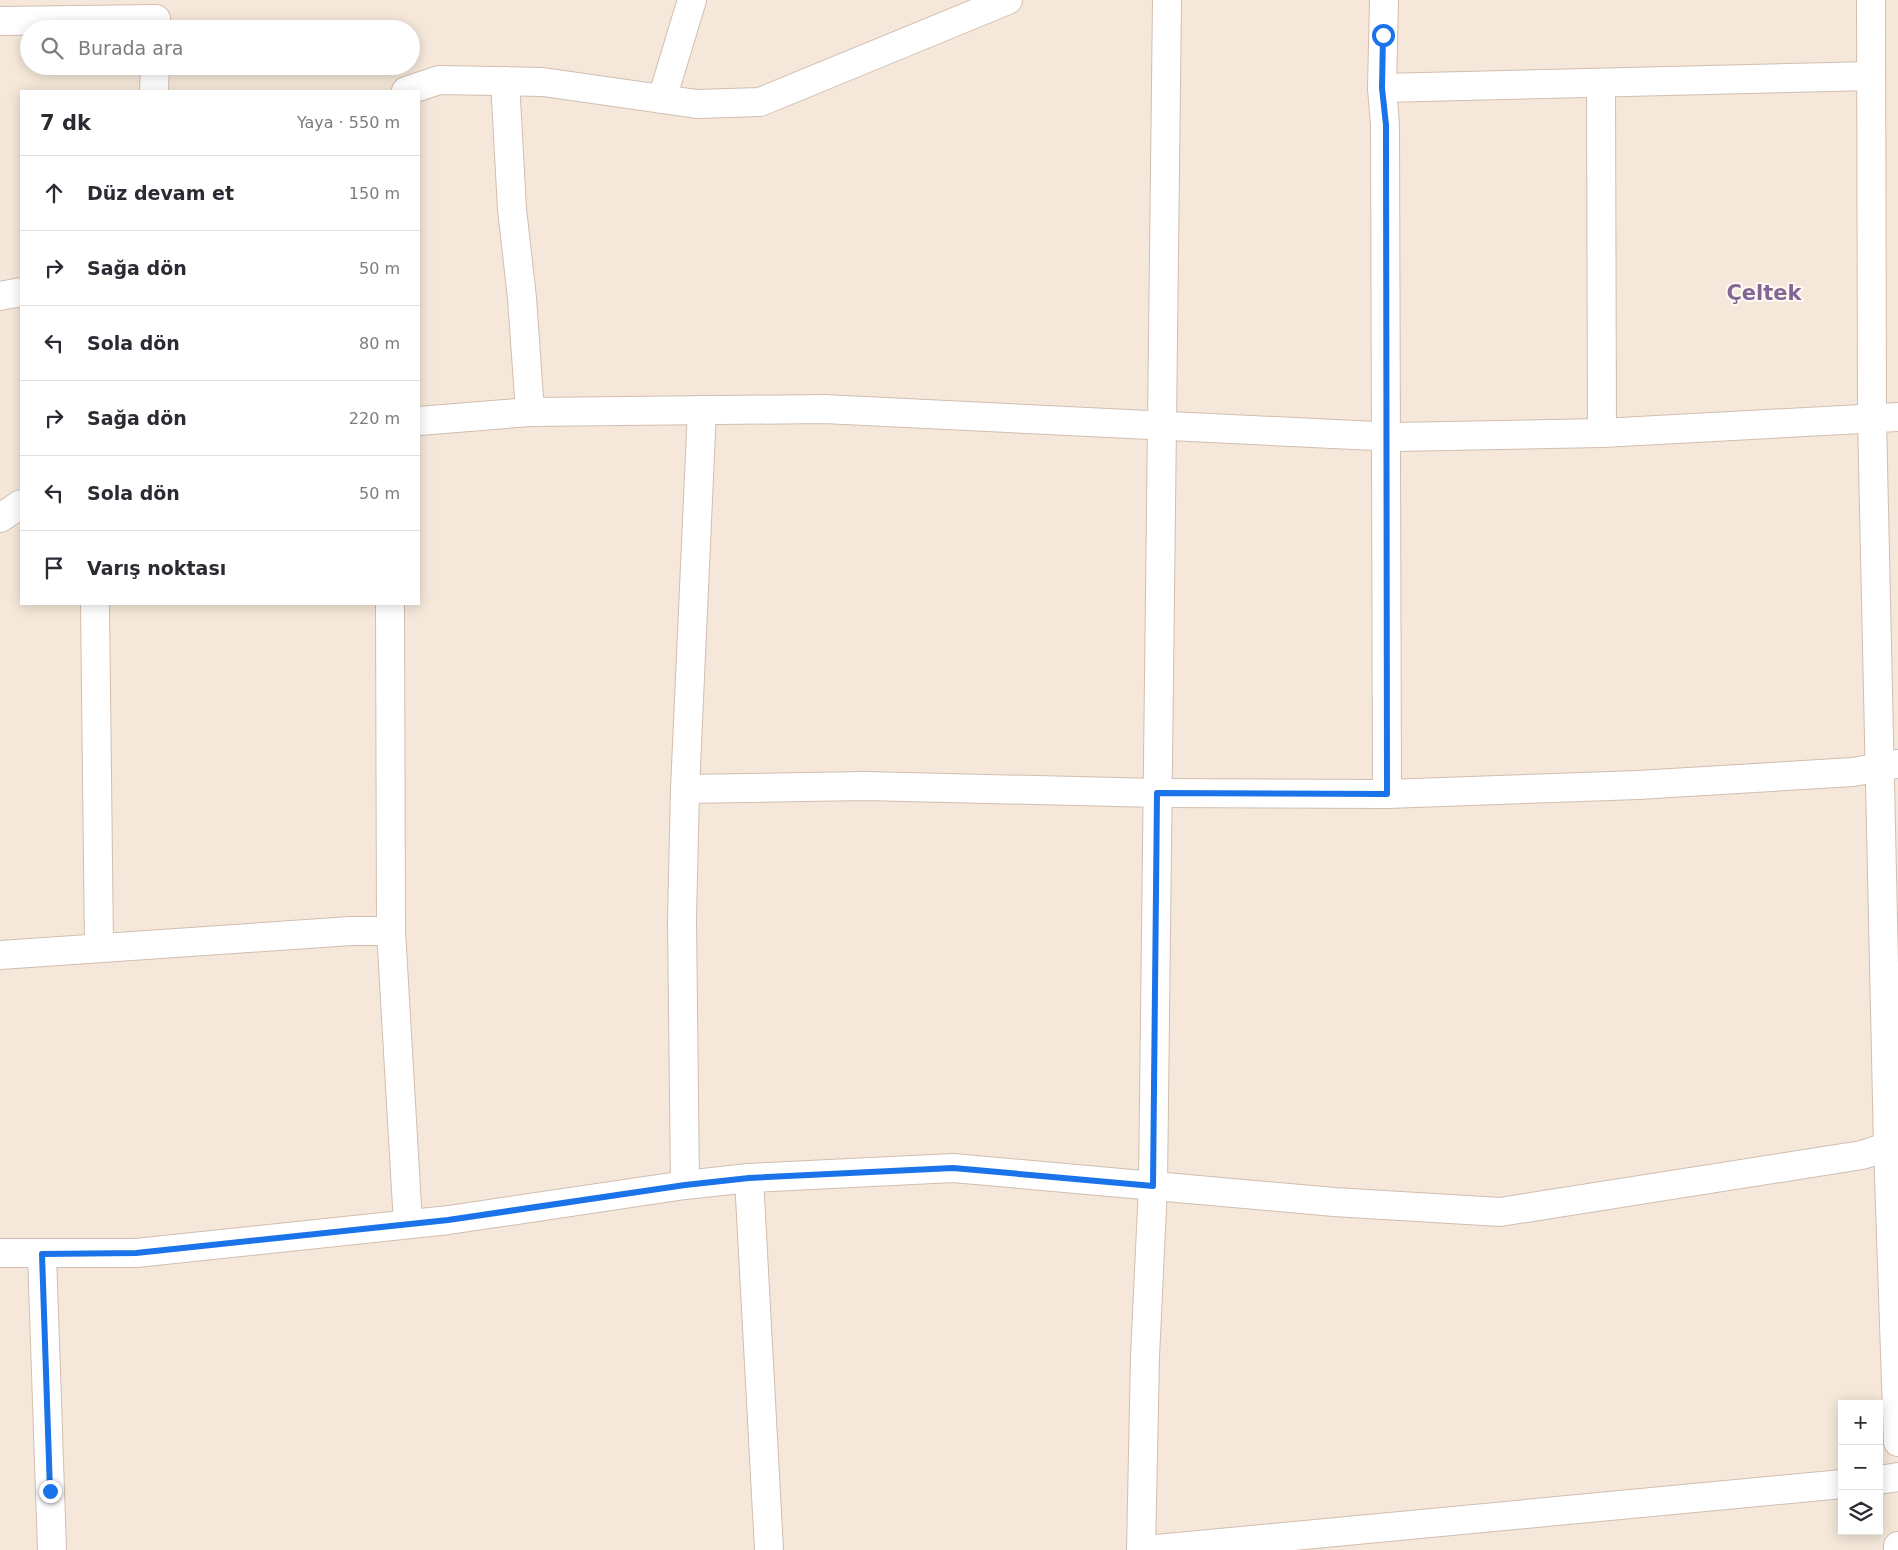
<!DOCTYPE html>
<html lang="tr">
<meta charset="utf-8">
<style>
:root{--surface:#fff;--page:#f7f7f7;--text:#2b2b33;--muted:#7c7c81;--line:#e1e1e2}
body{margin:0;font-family:"DejaVu Sans",sans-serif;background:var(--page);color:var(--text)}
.controls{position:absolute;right:15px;bottom:15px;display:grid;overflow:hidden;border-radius:0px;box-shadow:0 2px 12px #0003}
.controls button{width:45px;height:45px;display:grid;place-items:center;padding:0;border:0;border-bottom:1px solid var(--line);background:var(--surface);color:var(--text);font:25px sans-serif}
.stop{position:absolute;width:15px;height:15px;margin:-11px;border:4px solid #1a73e8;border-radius:50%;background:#fff}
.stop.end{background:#1a73e8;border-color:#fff;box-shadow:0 1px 5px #0008}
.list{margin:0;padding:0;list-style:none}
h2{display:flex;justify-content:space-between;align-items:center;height:65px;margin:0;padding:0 20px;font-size:21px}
h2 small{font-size:16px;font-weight:400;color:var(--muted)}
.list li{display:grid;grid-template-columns:32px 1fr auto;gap:15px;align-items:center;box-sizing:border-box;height:75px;padding:0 20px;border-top:1px solid var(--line)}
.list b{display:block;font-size:19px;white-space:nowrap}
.list em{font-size:16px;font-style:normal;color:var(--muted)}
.icon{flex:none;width:28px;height:28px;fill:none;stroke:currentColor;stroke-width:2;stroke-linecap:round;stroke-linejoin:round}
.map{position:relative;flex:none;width:1898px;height:1550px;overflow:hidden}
.search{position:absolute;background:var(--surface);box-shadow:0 2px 12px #0003;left:20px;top:20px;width:400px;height:55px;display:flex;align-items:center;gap:12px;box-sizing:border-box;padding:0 18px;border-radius:28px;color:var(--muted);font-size:19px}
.panel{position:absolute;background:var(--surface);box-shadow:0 2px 12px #0003;left:20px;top:90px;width:400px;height:515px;border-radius:0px}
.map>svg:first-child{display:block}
</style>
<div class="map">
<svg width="1898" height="1550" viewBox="0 0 1898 1550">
<rect width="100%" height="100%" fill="#fdf6ec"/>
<!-- residential -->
<path fill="#f5e8da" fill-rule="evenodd" d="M0,0H1898V1550H0ZM29,29H411V66H29ZM21,91H419V604H21ZM1842,1404H1879V1531H1842Z"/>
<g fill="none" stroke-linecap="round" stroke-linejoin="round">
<defs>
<g id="minor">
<path d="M1384,0L1382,88L1385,125L1387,794"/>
<path d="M1871,0L1872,418L1888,1147L1898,1442"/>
<path d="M0,21L156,19"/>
<path d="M505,81L512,209L522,298L530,412"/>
<path d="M1601,83L1602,433"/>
<path d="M1382,88L1871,76"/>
<path d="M154,91L155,66"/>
<path d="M406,91L439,80L543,82L697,104L760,102L1008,0"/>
<path d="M662,99L692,0"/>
<path d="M0,296L21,292"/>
<path d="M419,421L530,412L824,409L1395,437L1602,433L1898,417"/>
<path d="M0,518L21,504"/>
<path d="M95,604L99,947"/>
<path d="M685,789L865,786L1157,793L1387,794L1638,785L1853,772L1897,764"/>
<path d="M391,931L408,1224"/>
<path d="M0,955L351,931H391L390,604"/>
<path d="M749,1178L769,1550"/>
<path d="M685,1185L682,920L685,789L702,410"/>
<path d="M0,1253H136L449,1220L685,1185L749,1178L953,1168L1334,1202L1500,1212L1862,1155L1898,1143"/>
<path d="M42,1254L52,1550"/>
<path d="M1879,1480L1898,1477"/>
<path d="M1141,1550L1145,1357L1153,1186L1167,0"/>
<path d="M1146,1550L1842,1484"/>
<path d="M1898,1550V1546"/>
</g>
</defs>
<!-- minor casing -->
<use href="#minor" stroke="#d1beb0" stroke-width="30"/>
<!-- minor -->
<use href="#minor" stroke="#fff" stroke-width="28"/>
</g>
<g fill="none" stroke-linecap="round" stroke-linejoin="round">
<!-- route -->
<path stroke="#1a73e8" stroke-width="6" d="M50,1491L42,1254L136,1253L448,1220L685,1185L749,1178L953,1168L1153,1186L1157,793L1387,794L1386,125L1382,88L1383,35"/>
</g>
<g text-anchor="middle" stroke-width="4" stroke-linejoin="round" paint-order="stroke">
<!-- district labels -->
<g font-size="21" font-weight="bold" fill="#846695" stroke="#fffaf3">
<text x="1764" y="300">Çeltek</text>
</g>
</g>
</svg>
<div class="controls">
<button>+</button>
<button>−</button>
<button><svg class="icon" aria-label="layers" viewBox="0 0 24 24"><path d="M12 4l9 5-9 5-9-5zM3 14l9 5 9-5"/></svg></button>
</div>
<div class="stop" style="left:1383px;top:35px"></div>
<div class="stop end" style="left:50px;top:1491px"></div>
<div class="search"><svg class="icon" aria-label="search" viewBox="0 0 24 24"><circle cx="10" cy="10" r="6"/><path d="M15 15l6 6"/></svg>Burada ara</div>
<section class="panel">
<h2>7 dk<small>Yaya · 550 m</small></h2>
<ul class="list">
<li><svg class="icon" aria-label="ahead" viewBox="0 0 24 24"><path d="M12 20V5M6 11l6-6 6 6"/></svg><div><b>Düz devam et</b></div><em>150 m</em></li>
<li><svg class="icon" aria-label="right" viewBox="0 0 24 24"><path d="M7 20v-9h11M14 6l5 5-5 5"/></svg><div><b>Sağa dön</b></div><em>50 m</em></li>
<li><svg class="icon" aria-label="left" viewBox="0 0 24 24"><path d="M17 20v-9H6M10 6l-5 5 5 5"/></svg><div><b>Sola dön</b></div><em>80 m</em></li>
<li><svg class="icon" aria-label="right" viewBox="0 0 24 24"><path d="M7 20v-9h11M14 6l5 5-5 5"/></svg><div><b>Sağa dön</b></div><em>220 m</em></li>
<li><svg class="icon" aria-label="left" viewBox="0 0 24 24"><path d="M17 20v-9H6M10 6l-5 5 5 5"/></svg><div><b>Sola dön</b></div><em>50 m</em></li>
<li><svg class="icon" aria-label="arrive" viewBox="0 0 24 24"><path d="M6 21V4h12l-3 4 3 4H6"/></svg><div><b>Varış noktası</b></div></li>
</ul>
</section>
</div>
